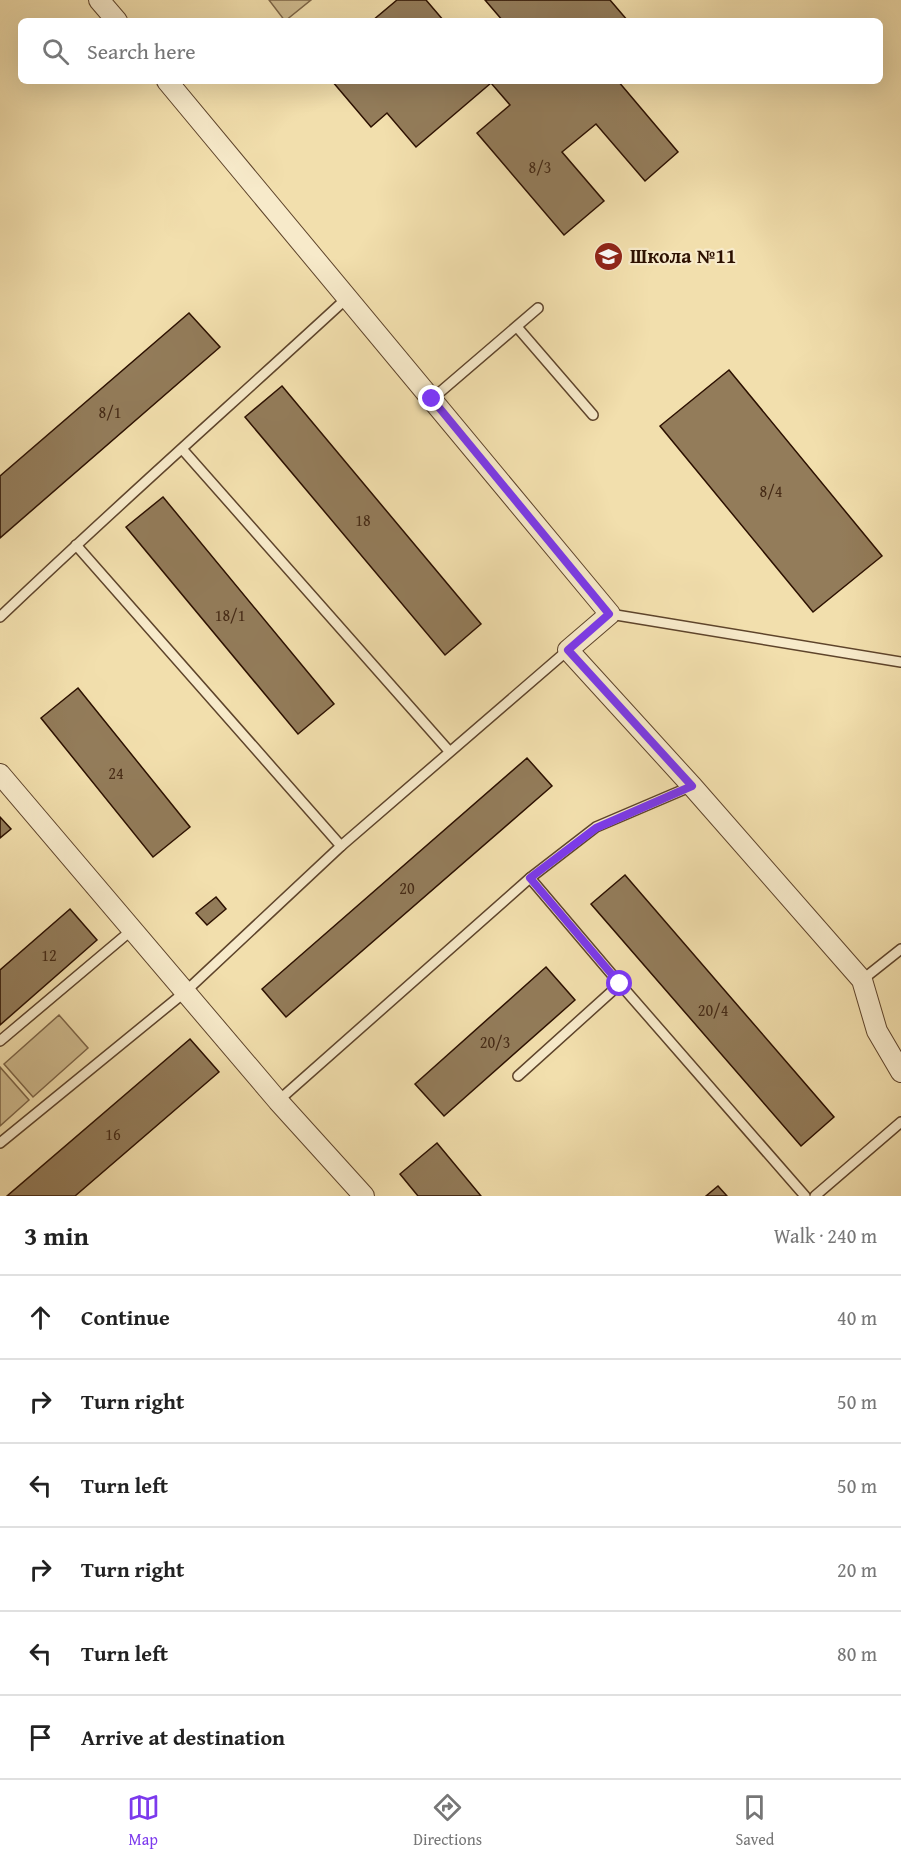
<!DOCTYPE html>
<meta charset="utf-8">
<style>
:root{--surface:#fff;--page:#f6f6f6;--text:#222;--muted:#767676;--line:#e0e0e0;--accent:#7c3aed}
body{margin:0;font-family:"Gentium Book Plus",serif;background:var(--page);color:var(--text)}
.stop{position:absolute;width:18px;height:18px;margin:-14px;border:4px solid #7c3aed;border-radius:50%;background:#fff}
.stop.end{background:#7c3aed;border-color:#fff;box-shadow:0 2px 6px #0008}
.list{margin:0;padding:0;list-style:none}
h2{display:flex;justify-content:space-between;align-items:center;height:78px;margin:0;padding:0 24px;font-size:26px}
h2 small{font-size:20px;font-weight:400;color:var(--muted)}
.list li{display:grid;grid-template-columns:39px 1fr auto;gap:18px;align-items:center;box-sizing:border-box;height:84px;padding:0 24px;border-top:2px solid var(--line)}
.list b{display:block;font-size:22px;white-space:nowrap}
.list em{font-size:20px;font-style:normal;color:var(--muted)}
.icon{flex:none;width:33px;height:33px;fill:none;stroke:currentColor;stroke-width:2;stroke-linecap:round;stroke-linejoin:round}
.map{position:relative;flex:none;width:901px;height:1196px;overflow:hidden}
.search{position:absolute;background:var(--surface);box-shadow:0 6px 24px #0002;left:18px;right:18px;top:18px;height:66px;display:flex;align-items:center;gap:15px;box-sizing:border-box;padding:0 21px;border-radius:9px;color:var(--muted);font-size:22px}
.sheet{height:582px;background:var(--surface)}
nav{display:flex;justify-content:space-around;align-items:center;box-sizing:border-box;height:84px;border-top:2px solid var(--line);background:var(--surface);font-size:16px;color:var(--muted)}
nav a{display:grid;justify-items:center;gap:3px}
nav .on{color:var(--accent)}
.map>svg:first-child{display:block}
</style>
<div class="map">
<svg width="901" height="1196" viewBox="0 0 901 1196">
<rect width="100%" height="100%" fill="#f2dfad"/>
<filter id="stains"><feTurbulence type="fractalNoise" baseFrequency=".00333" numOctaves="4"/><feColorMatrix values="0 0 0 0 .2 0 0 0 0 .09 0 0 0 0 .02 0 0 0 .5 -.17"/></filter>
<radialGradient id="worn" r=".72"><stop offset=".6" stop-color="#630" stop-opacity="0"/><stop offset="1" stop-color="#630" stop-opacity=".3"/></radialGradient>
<!-- green -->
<g fill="#d0bc90" stroke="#7e6648" stroke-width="1.5">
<path d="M269,0H311L285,21Z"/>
<path d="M59,1015L88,1048L33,1097L4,1064Z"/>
<path d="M0,1067L29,1100L0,1126Z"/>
</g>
<!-- building -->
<g fill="#937c5a" stroke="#2c1000" stroke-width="1.5">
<path d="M397,0H426L444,21H372Z"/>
<path d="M485,0H610L628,21H503Z"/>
<path d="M332,81H618L678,152L645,181L596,124L562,152L604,201L564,235L477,133L510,105L491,83L416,147L387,113L371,127Z"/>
<path d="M189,313L220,347L0,538V476Z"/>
<path d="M729,370L882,556L813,612L660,426Z"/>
<path d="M282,386L481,624L445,655L245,417Z"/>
<path d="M163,497L334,704L298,734L126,527Z"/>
<path d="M78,688L190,827L153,857L41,718Z"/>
<path d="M527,758L552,786L286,1017L262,989Z"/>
<path d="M0,817L11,829L0,838Z"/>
<path d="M625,875L834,1117L801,1146L591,904Z"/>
<path d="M216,897L226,909L207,925L196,913Z"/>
<path d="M70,909L97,940L0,1025V970Z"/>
<path d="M546,967L575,1000L444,1116L415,1084Z"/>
<path d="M190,1039L219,1072L75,1196H7Z"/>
<path d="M437,1143L481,1196H418L400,1174Z"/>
<path d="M718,1186L727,1196H706Z"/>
</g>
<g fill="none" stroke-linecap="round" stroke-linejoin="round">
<defs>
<g id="service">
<path d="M517,327L593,415"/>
<path d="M432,399L538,308"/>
<path d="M183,450L449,751"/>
<path d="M76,545L341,846"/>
<path d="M610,614L901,662"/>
<path d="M0,617C114,508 232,404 347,298"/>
<path d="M862,980L901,949"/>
<path d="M620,984L805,1196"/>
<path d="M0,1041L133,929"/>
<path d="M518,1076L620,984L530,878"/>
<path d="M278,1101L530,878L596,827L692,786"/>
<path d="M0,1143L185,992L341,846L568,650"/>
<path d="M815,1196L901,1122"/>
</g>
<g id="minor">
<path d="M99,0L117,21"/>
<path d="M167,81L610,614L568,650L692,786L862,980L877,1031L901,1072"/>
<path d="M0,774L278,1101L364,1196"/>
</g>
</defs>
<!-- service casing -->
<use href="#service" stroke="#5e442b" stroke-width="12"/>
<!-- minor casing -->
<use href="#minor" stroke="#5e442b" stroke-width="22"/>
<!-- service -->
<use href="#service" stroke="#f7eaca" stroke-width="9"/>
<!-- minor -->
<use href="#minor" stroke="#f7eaca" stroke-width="20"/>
</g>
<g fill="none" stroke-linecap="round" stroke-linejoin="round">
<!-- route -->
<path stroke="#7c3aed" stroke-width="8" d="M432,399L609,614L568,650L692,786L596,828L530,878L620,984"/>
</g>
<!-- icons -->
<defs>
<symbol id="school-disc" viewBox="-11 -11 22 22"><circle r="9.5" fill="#8f2418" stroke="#f7eaca"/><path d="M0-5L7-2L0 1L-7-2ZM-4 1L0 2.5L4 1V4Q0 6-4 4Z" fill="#fff"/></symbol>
</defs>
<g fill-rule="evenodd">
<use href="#school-disc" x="592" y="240" width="33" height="33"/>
</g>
<g text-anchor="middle" stroke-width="4.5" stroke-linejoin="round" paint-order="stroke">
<!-- number labels -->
<g font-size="16" fill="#462b16">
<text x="540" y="173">8/3</text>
<text x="110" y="418">8/1</text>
<text x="771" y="497">8/4</text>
<text x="363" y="526">18</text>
<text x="230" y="621">18/1</text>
<text x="116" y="779">24</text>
<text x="407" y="894">20</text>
<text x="49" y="961">12</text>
<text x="713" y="1016">20/4</text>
<text x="495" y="1048">20/3</text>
<text x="113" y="1140">16</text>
</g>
<!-- poi labels -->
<g font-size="20" font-weight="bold" fill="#2c1000" stroke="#f7eaca" text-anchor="start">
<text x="630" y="263">Школа №11</text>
</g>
</g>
<rect width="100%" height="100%" filter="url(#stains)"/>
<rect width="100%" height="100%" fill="url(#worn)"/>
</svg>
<div class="stop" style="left:620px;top:984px"></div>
<div class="stop end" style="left:432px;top:399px"></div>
<div class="search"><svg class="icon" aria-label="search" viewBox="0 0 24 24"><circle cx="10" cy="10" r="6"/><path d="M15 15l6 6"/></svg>Search here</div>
</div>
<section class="sheet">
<h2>3 min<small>Walk · 240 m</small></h2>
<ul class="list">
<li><svg class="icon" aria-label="ahead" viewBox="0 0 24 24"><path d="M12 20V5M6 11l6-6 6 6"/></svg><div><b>Continue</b></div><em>40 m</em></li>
<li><svg class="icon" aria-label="right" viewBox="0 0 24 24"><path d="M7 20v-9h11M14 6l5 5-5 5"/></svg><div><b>Turn right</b></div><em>50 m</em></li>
<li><svg class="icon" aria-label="left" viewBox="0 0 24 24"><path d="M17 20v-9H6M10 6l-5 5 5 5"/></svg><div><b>Turn left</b></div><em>50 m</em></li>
<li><svg class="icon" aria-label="right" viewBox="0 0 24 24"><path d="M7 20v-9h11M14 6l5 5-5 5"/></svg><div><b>Turn right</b></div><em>20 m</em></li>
<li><svg class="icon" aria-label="left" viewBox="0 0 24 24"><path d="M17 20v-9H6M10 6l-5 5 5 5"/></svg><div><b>Turn left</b></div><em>80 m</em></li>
<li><svg class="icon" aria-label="arrive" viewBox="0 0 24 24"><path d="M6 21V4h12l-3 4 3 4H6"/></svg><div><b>Arrive at destination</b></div></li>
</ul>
</section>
<nav>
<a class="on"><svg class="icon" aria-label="map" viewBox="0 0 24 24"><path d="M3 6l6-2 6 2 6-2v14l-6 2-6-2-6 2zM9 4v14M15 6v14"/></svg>Map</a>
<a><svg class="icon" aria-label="directions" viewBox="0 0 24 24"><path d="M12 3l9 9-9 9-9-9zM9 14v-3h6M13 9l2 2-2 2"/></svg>Directions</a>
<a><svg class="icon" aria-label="saved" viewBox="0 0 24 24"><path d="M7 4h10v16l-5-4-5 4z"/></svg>Saved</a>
</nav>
